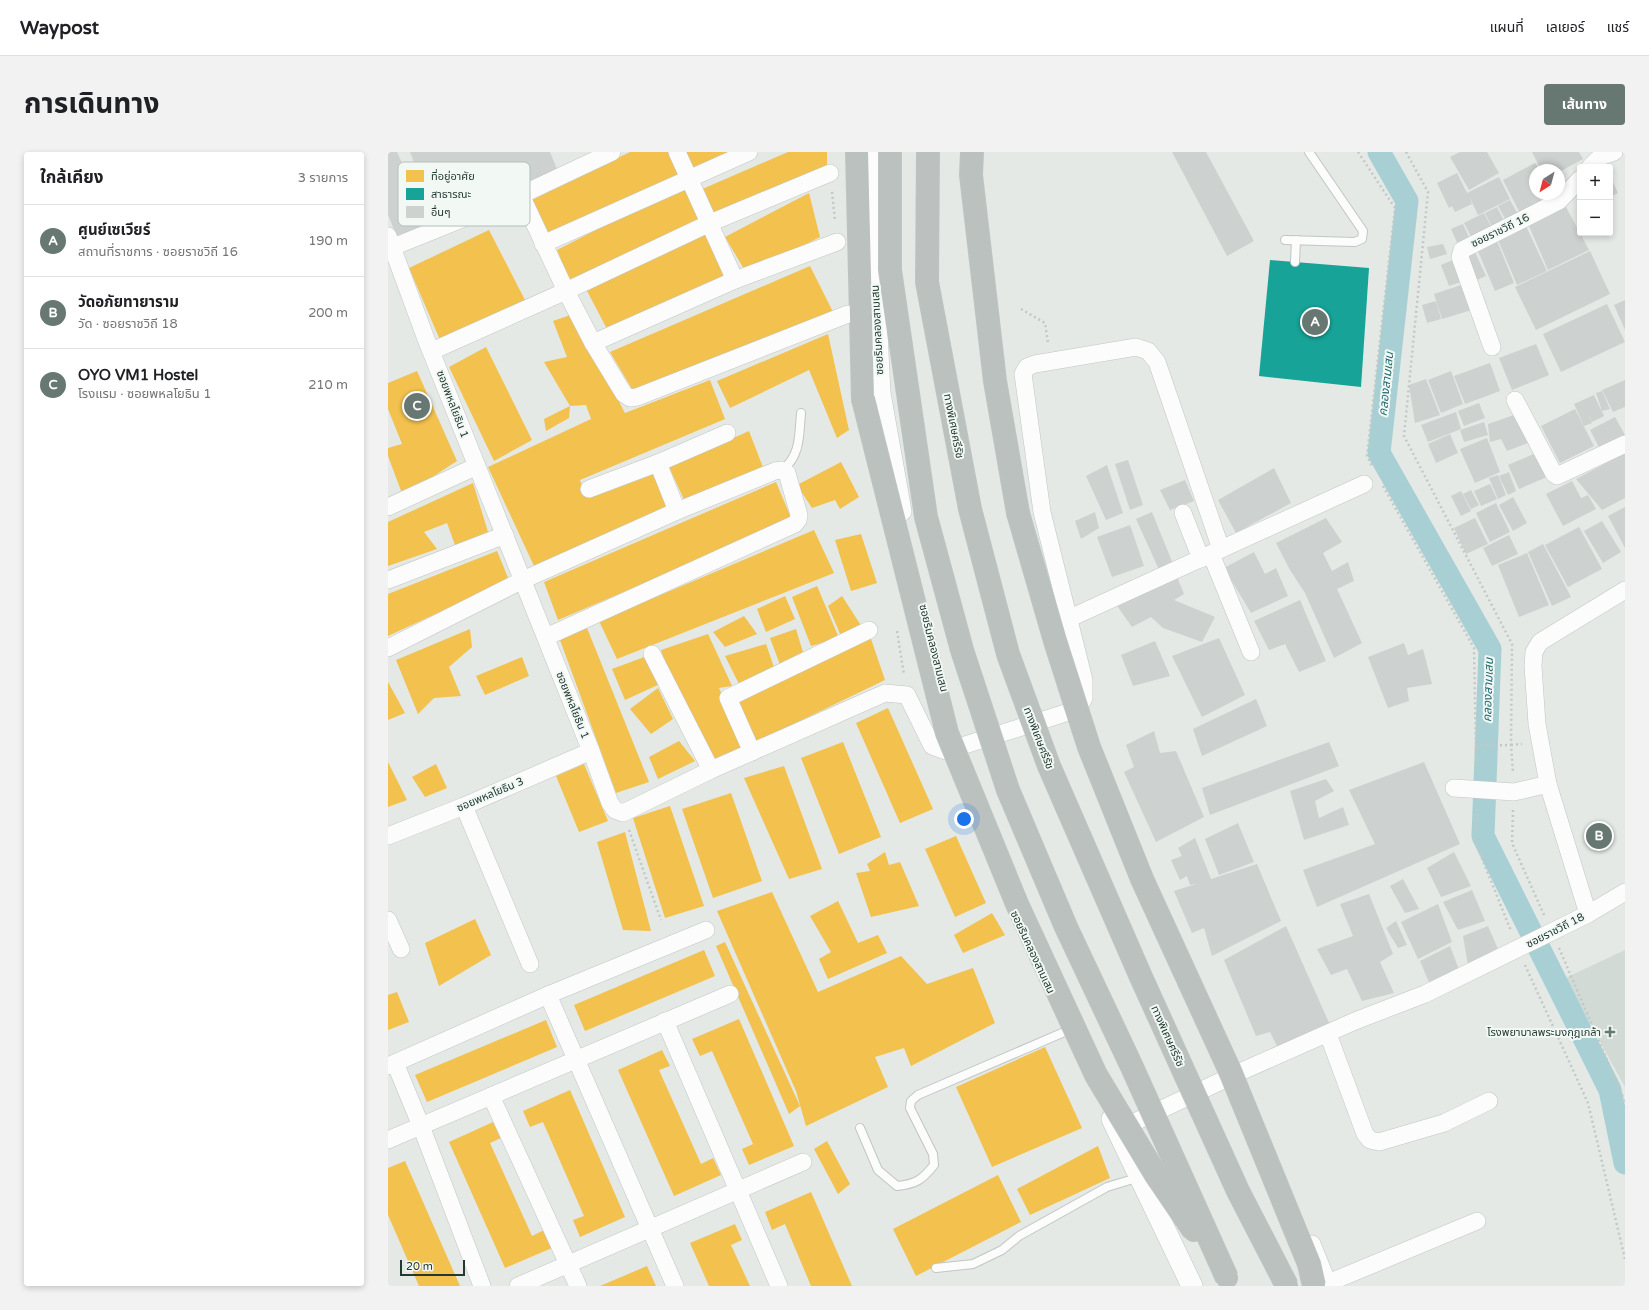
<!DOCTYPE html>
<html lang="th">
<meta charset="utf-8">
<style>
:root{--surface:#fff;--page:#f2f2f2;--text:#202124;--muted:#757577;--line:#e0e0e0;--accent:#677772}
body{margin:0;font-family:"Varela Round","Noto Sans Thai",sans-serif;background:var(--page);color:var(--text)}
.controls{position:absolute;right:12px;top:12px;display:grid;overflow:hidden;border-radius:4px;box-shadow:0 2px 6px #0003}
.controls button{width:36px;height:36px;display:grid;place-items:center;padding:0;border:0;border-bottom:1px solid var(--line);background:var(--surface);color:var(--text);font:20px sans-serif}
.compass{position:absolute;left:1141px;top:12px;width:36px;height:36px;border-radius:50%;background:var(--surface);box-shadow:0 2px 6px #0003;rotate:216deg}
.scale{position:absolute;left:12px;bottom:10px;width:65px;box-sizing:border-box;padding-left:4px;border:2px solid #233a33;border-top:0;font-size:11px;line-height:14px;white-space:nowrap;color:#233a33;-webkit-text-stroke:3px #f2f8f4;paint-order:stroke}
.you{position:absolute;left:576px;top:667px;width:14px;height:14px;margin:-10px;border:3px solid #fff;border-radius:50%;background:#1a73e8;box-shadow:0 0 0 6px #1a73e833}
.badge{display:grid;place-items:center;width:26px;height:26px;border-radius:50%;background:var(--accent);color:#fff;font-size:13px;font-weight:700}
.pin{position:absolute;translate:-50% -50%;border:2px solid #fff;box-shadow:0 1px 4px #0006}
.list{margin:0;padding:0;list-style:none}
h2{display:flex;justify-content:space-between;align-items:center;height:52px;margin:0;padding:0 16px;font-size:17px}
h2 small{font-size:13px;font-weight:400;color:var(--muted)}
.list li{display:grid;grid-template-columns:26px 1fr auto;gap:12px;align-items:center;box-sizing:border-box;height:72px;padding:0 16px;border-top:1px solid var(--line)}
.list b{display:block;font-size:15px;white-space:nowrap}
.list p{margin:0;font-size:13px;white-space:nowrap;color:var(--muted)}
.list em{font-size:13px;font-style:normal;color:var(--muted)}
.map{position:relative;flex:none;width:1237px;height:1134px;overflow:hidden;border-radius:4px}
header{display:flex;align-items:center;gap:24px;box-sizing:border-box;height:56px;padding:0 20px;background:var(--surface);border-bottom:1px solid var(--line)}
header strong{font-size:19px}
nav{display:flex;gap:22px;margin-inline-start:auto;font-size:14px}
.intro{display:flex;align-items:center;justify-content:space-between;box-sizing:border-box;height:96px;padding:0 24px}
h1{margin:0;font-size:28px}
.button{padding:10px 18px;border-radius:4px;background:var(--accent);color:#fff;font-size:14px;font-weight:700}
main{display:flex;gap:24px;padding:0 24px}
aside{flex:1;background:var(--surface);border-radius:4px;box-shadow:0 2px 6px #0003}
.map>svg:first-child{display:block}
</style>
<header>
<strong>Waypost</strong>
<nav><a>แผนที่</a><a>เลเยอร์</a><a>แชร์</a></nav>
</header>
<div class="intro"><h1>การเดินทาง</h1><a class="button">เส้นทาง</a></div>
<main>
<aside>
<h2>ใกล้เคียง<small>3 รายการ</small></h2>
<ul class="list">
<li><span class="badge">A</span><div><b>ศูนย์เซเวียร์</b><p>สถานที่ราชการ · ซอยราชวิถี 16</p></div><em>190 m</em></li>
<li><span class="badge">B</span><div><b>วัดอภัยทายาราม</b><p>วัด · ซอยราชวิถี 18</p></div><em>200 m</em></li>
<li><span class="badge">C</span><div><b>OYO VM1 Hostel</b><p>โรงแรม · ซอยพหลโยธิน 1</p></div><em>210 m</em></li>
</ul>
</aside>
<div class="map">
<svg width="1237" height="1134" viewBox="0 0 1237 1134">
<rect width="100%" height="100%" fill="#e4e9e6"/>
<!-- built -->
<path fill="#d2dad6" d="M1237,798V935L1177,826Z"/>
<!-- homes -->
<g fill="#f2c14e">
<path d="M242,0H282L293,21L161,84L144,48Z"/>
<path d="M298,0H353L305,21Z"/>
<path d="M400,0H439V18L325,66L312,38Z"/>
<path d="M299,31L313,69L182,131L169,98Z"/>
<path d="M421,41L432,85L359,122L337,85Z"/>
<path d="M101,78L137,148L52,188L21,116Z"/>
<path d="M320,81L337,126L219,177L198,137Z"/>
<path d="M422,114L446,162L247,242L222,200Z"/>
<path d="M185,162L237,261L322,228L337,267L192,328L198,344L262,317L284,359L146,414L100,315L203,267L198,253L182,254L156,210L179,205L165,169Z"/>
<path d="M440,182L461,278L449,286L421,218L342,256L329,229Z"/>
<path d="M98,195L144,288L106,309L61,215Z"/>
<path d="M29,219L69,309L15,344L0,304V296L14,292L0,257V231Z"/>
<path d="M182,254L181,266L158,279L156,267Z"/>
<path d="M361,279L376,318L298,352L281,315Z"/>
<path d="M453,310L471,345L452,357L447,348L424,356L409,333Z"/>
<path d="M388,330L404,368L170,468L156,430Z"/>
<path d="M85,331L100,380L67,393L59,371L36,380L49,397L0,414V370Z"/>
<path d="M426,378L446,421L229,507L211,469Z"/>
<path d="M473,382L489,431L463,439L447,388Z"/>
<path d="M109,399L121,428L0,484V442Z"/>
<path d="M429,434L451,486L423,494L404,445Z"/>
<path d="M397,444L407,467L378,480L369,457Z"/>
<path d="M454,444L474,475L453,484L440,454Z"/>
<path d="M356,464L369,482L337,495L325,480Z"/>
<path d="M199,476L261,630L228,641L172,488L179,484Z"/>
<path d="M82,477L84,495L61,515L73,544L46,546L30,562L8,508Z"/>
<path d="M408,477L417,507L394,518L382,486Z"/>
<path d="M320,482L344,534L331,536L356,595L321,609L281,523L273,498Z"/>
<path d="M482,484L497,528L366,591L346,550Z"/>
<path d="M378,492L387,518L353,536L337,504Z"/>
<path d="M259,504L272,532L237,548L224,517Z"/>
<path d="M134,505L141,524L97,543L88,524Z"/>
<path d="M0,530L17,561L0,568Z"/>
<path d="M270,536L285,567L263,582L242,557Z"/>
<path d="M500,556L545,657L512,671L468,571Z"/>
<path d="M291,589L307,609L270,627L261,605Z"/>
<path d="M455,590L493,685L451,702L413,606Z"/>
<path d="M0,610L19,648L0,655Z"/>
<path d="M48,612L59,636L37,645L24,625Z"/>
<path d="M196,612L220,669L191,680L168,624Z"/>
<path d="M396,614L434,717L401,727L356,626Z"/>
<path d="M343,641L374,729L325,746L294,657Z"/>
<path d="M282,654L316,754L277,766L245,666Z"/>
<path d="M237,680L263,779L235,778L209,690Z"/>
<path d="M568,684L598,751L567,765L537,697Z"/>
<path d="M497,700L501,713L512,710L531,754L483,765L468,721L482,719L479,712Z"/>
<path d="M384,740L430,840L513,804L539,832L585,816L607,871L523,914L516,896L487,905L500,935L418,974L408,939L329,759Z"/>
<path d="M450,749L470,791L490,783L499,801L440,827L431,807L443,800L422,764Z"/>
<path d="M604,761L617,783L575,801L566,783Z"/>
<path d="M87,767L103,803L51,834L37,791Z"/>
<path d="M337,790L412,954L401,962L328,794Z"/>
<path d="M316,798L327,824L197,879L186,853Z"/>
<path d="M9,840L21,870L0,878V843Z"/>
<path d="M351,867L406,994L361,1013L354,997L365,992L324,899L312,904L304,887Z"/>
<path d="M158,868L169,895L39,950L27,923Z"/>
<path d="M657,895L694,976L604,1015L568,935Z"/>
<path d="M274,898L282,914L271,918L313,1012L325,1006L333,1023L286,1044L230,918Z"/>
<path d="M182,938L237,1065L192,1085L185,1068L196,1064L155,970L142,975L135,959Z"/>
<path d="M105,970L113,986L102,991L144,1084L156,1078L164,1096L117,1116L61,990Z"/>
<path d="M439,989L462,1032L450,1042L426,997Z"/>
<path d="M710,994L722,1026L642,1063L629,1037Z"/>
<path d="M17,1009L72,1134H31L0,1063V1016Z"/>
<path d="M610,1023L633,1070L528,1124L505,1077Z"/>
<path d="M423,1040L464,1134H423L397,1072L384,1078L377,1060Z"/>
<path d="M347,1072L354,1088L343,1093L362,1134H321L302,1091Z"/>
<path d="M259,1114L268,1134H212Z"/>
</g>
<!-- public -->
<path fill="#17a398" d="M882,108L981,116L973,235L871,224Z"/>
<g fill="none" stroke-linecap="round" stroke-linejoin="round">
<!-- canal -->
<path stroke="#a8d0d4" stroke-width="23" d="M991,0L1019,49L991,301L1102,497L1095,684L1222,938L1237,1011"/>
</g>
<!-- building -->
<g fill="#cdd1cf">
<path d="M0,0H9L44,75L10,87L0,63Z"/>
<path d="M22,0H162L169,17L51,75Z"/>
<path d="M784,0H818L866,89L839,104Z"/>
<path d="M1072,0H1099L1111,21L1081,38L1062,5Z"/>
<path d="M1144,0H1191L1195,7L1171,20V18H1153Z"/>
<path d="M1147,11L1152,18H1147V42H1168L1134,65L1115,28Z"/>
<path d="M1069,21L1079,41L1111,25L1122,47L1090,63L1082,46L1084,52L1067,60L1064,54L1061,56L1049,31Z"/>
<path d="M1222,24L1230,41L1222,45Z"/>
<path d="M1122,48L1132,66L1120,72L1110,54Z"/>
<path d="M1109,55L1118,73L1106,79L1097,61Z"/>
<path d="M1178,55L1201,98L1160,118L1141,74Z"/>
<path d="M1096,61L1106,80L1086,90L1076,71Z"/>
<path d="M1075,72L1083,90L1071,95L1063,77Z"/>
<path d="M1138,74L1159,119L1129,133L1110,88Z"/>
<path d="M1109,89L1126,131L1107,139L1089,97Z"/>
<path d="M1055,92L1059,102L1042,107L1039,95Z"/>
<path d="M1202,99L1222,142L1148,178L1127,135Z"/>
<path d="M1087,100L1098,124L1084,130L1073,106Z"/>
<path d="M1067,107L1076,129L1061,134L1053,113Z"/>
<path d="M1076,132L1087,157L1054,167L1046,142Z"/>
<path d="M1237,148V178L1226,153Z"/>
<path d="M1048,149L1053,167L1039,171L1034,153Z"/>
<path d="M1219,152L1237,190L1173,220L1155,182Z"/>
<path d="M1148,192L1161,223L1124,238L1111,206Z"/>
<path d="M1102,211L1112,239L1077,252L1066,224Z"/>
<path d="M1063,219L1075,252L1053,261L1040,228Z"/>
<path d="M1038,227L1052,263L1027,271L1021,233Z"/>
<path d="M1237,228V255L1225,260L1214,238Z"/>
<path d="M1214,239L1222,257L1214,259L1208,241Z"/>
<path d="M1206,243L1216,264L1204,270L1198,257L1204,271L1196,274L1186,252Z"/>
<path d="M1091,251L1097,266L1076,274L1070,259Z"/>
<path d="M1187,257L1206,294L1172,311L1153,274Z"/>
<path d="M1068,260L1073,277L1040,290L1033,273Z"/>
<path d="M1126,263L1140,291L1119,299L1113,287L1102,290L1100,272Z"/>
<path d="M1227,265L1237,283L1212,297L1202,278Z"/>
<path d="M1096,270L1100,283L1076,290L1072,278Z"/>
<path d="M1062,282L1070,301L1048,311L1040,292Z"/>
<path d="M1099,286L1112,320L1087,331L1072,297Z"/>
<path d="M1148,301L1159,325L1131,337L1120,313Z"/>
<path d="M1237,301V346L1214,358L1188,327Z"/>
<path d="M740,308L755,353L742,358L727,312Z"/>
<path d="M719,313L735,361L718,368L698,324Z"/>
<path d="M886,316L903,351L848,381L830,348Z"/>
<path d="M1121,320L1128,339L1120,343L1111,324Z"/>
<path d="M1110,323L1118,343L1110,347L1101,326Z"/>
<path d="M797,328L806,349L782,358L772,338Z"/>
<path d="M1184,329L1193,346L1200,343L1208,357L1175,374L1158,342Z"/>
<path d="M1102,332L1109,347L1093,354L1086,339Z"/>
<path d="M1083,338L1091,353L1083,357L1075,342Z"/>
<path d="M1073,339L1083,359L1073,364L1063,344Z"/>
<path d="M1125,345L1139,371L1125,379L1111,353Z"/>
<path d="M1108,351L1122,380L1102,390L1088,361Z"/>
<path d="M1237,355V396L1220,364Z"/>
<path d="M707,360L711,376L693,387L687,369Z"/>
<path d="M764,360L787,417L773,422L748,367Z"/>
<path d="M938,366L954,390L935,401L944,419L960,410L966,429L949,437L974,491L946,506L917,441L902,418L888,391Z"/>
<path d="M1087,366L1100,392L1078,402L1066,376Z"/>
<path d="M1214,369L1233,400L1215,411L1196,379Z"/>
<path d="M742,373L756,414L724,425L709,385Z"/>
<path d="M1191,375L1214,417L1180,435L1157,393Z"/>
<path d="M1121,383L1130,402L1104,414L1095,396Z"/>
<path d="M1155,392L1183,445L1164,454L1140,400Z"/>
<path d="M866,400L877,422L888,416L900,444L863,461L836,416Z"/>
<path d="M1139,401L1161,453L1131,465L1110,413Z"/>
<path d="M789,425L796,442L786,448L827,465L814,490L775,476L763,465L744,475L725,448Z"/>
<path d="M912,448L938,509L911,520L897,492L881,498L866,469Z"/>
<path d="M831,486L857,543L814,565L784,504Z"/>
<path d="M767,489L782,524L745,534L733,503Z"/>
<path d="M1016,491L1020,503L1035,497L1044,532L1019,536L1021,549L1000,556L980,505Z"/>
<path d="M868,547L879,574L814,604L805,577Z"/>
<path d="M766,579L772,601L788,599L816,665L768,690L736,620L746,615L738,593Z"/>
<path d="M941,590L951,614L822,663L814,636Z"/>
<path d="M1036,610L1072,692L929,755L915,718L987,692L961,638Z"/>
<path d="M938,627L946,639L927,649L931,666L955,655L961,673L916,688L902,639Z"/>
<path d="M850,671L866,710L831,723L817,687Z"/>
<path d="M807,686L823,727L869,712L893,769L824,804L816,776L804,781L786,739L808,732L802,733L799,724L792,728L783,708L794,704L790,696Z"/>
<path d="M1066,700L1083,734L1053,745L1039,716Z"/>
<path d="M1015,727L1031,757L1017,761L1002,734Z"/>
<path d="M1084,738L1097,769L1070,778L1055,750Z"/>
<path d="M981,742L1005,802L992,810L1006,841L974,849L959,817L943,823L929,797L965,784L952,752Z"/>
<path d="M1050,752L1064,790L1030,807L1013,770Z"/>
<path d="M1008,769L1019,793L1010,796L998,776Z"/>
<path d="M898,774L942,873L891,898L882,880L868,884L836,808Z"/>
<path d="M1100,774L1113,804L1081,819L1075,784Z"/>
<path d="M1062,794L1072,820L1043,835L1032,809Z"/>
</g>
<g fill="none" stroke-linecap="round" stroke-linejoin="round">
<defs>
<g id="service">
<path d="M897,88L967,90L974,87L975,79L921,0"/>
<path d="M907,110L908,88"/>
<path d="M394,318C413,304 411,282 413,261"/>
<path d="M472,976L490,1018L509,1034C528,1032 534,1028 546,1013L545,1002L522,956L523,949L530,943L681,878"/>
<path d="M548,1116L585,1112L614,1098L631,1084L719,1035L752,1025"/>
</g>
<g id="minor">
<path d="M289,0L347,128"/>
<path d="M1202,15L1212,5L1226,0"/>
<path d="M133,43L178,139L205,191L236,242L242,246L249,245L460,162"/>
<path d="M0,84L38,187L203,599L222,651L227,658L235,661L323,618L497,541L519,543L544,594L558,599L690,557L696,546V528L654,360L635,222L639,215L647,212L748,195L760,199L769,210L833,397"/>
<path d="M155,92L361,0"/>
<path d="M5,95L133,43L224,0"/>
<path d="M205,191L347,128L449,90"/>
<path d="M1104,195L1072,105L1074,98L1171,49L1192,27"/>
<path d="M44,199L178,139L322,71L442,21"/>
<path d="M1127,248L1166,322L1169,324L1237,292"/>
<path d="M270,311L289,359"/>
<path d="M201,337L270,311L339,281"/>
<path d="M0,355L89,314"/>
<path d="M795,361L813,407"/>
<path d="M823,402L863,500"/>
<path d="M0,428L117,383"/>
<path d="M680,467L976,332"/>
<path d="M0,496L135,428L289,359L387,319L394,318L399,321L411,363L410,368L407,372L158,485"/>
<path d="M264,502L323,618"/>
<path d="M364,600L340,546L481,478"/>
<path d="M1066,636L1126,640L1160,632"/>
<path d="M76,654L142,812"/>
<path d="M0,684L76,654L203,599"/>
<path d="M1200,762L1160,632L1149,572L1145,514L1146,500L1152,490L1237,438"/>
<path d="M0,768L13,797"/>
<path d="M160,843L287,1134"/>
<path d="M277,869L391,1134"/>
<path d="M940,882L977,982L982,988L991,990L1056,971L1101,949"/>
<path d="M7,911L33,974L94,1134"/>
<path d="M0,914L160,843L318,778"/>
<path d="M103,944L190,1134"/>
<path d="M730,978L852,920L967,869L1037,842L1200,762L1237,740"/>
<path d="M0,988L342,842"/>
<path d="M924,1092L941,1134"/>
<path d="M940,1131L1089,1069"/>
<path d="M130,1134L415,1010"/>
</g>
<g id="tertiary">
<path d="M485,0L484,77L492,241L513,359"/>
<path d="M724,967L804,1134"/>
</g>
<g id="motorway">
<path d="M469,0L475,247"/>
<path d="M584,0L583,23L607,229L630,361"/>
</g>
</defs>
<!-- service casing -->
<use href="#service" stroke="#c1c6c3" stroke-width="10"/>
<!-- minor casing -->
<use href="#minor" stroke="#c1c6c3" stroke-width="18"/>
<!-- tertiary casing -->
<use href="#tertiary" stroke="#c1c6c3" stroke-width="22"/>
<!-- motorway casing -->
<use href="#motorway" stroke="#bdc4c2" stroke-width="24"/>
<!-- path -->
<g stroke="#c1c9c5" stroke-width="2.5" stroke-dasharray="2 3" stroke-linecap="butt">
<path d="M970,0L1007,56L979,304L984,314"/>
<path d="M1018,0L1040,40L1016,284L1124,492L1123,593L1125,621"/>
<path d="M444,40L447,69"/>
<path d="M633,157L657,171L660,191"/>
<path d="M995,334L1086,496L1088,597"/>
<path d="M509,479L516,523"/>
<path d="M1123,593L1134,592"/>
<path d="M1088,597L1089,618"/>
<path d="M1089,657L1087,689L1123,779"/>
<path d="M1125,658L1124,691L1156,763"/>
<path d="M241,678L273,768"/>
<path d="M1171,796L1235,945L1237,952"/>
<path d="M1137,813L1200,951L1237,1107"/>
</g>
<!-- service -->
<use href="#service" stroke="#fbfcfb" stroke-width="8"/>
<!-- minor -->
<use href="#minor" stroke="#fbfcfb" stroke-width="17"/>
<!-- tertiary -->
<use href="#tertiary" stroke="#fbfcfb" stroke-width="21"/>
<!-- motorway -->
<use href="#motorway" stroke="#bbc1bf" stroke-width="22"/>
<defs>
<g id="motorway-bridge">
<path d="M502,0V118L538,365L574,498L620,638L678,775L744,915L839,1126"/>
<path d="M540,0L539,130L582,357L620,502L661,614L753,825L850,1039L899,1134"/>
<path d="M475,247L559,581L629,752L708,923L768,1023L806,1079"/>
<path d="M630,361L667,489L701,595L754,727L842,919L921,1112L926,1134"/>
</g>
</defs>
<!-- motorway-bridge casing -->
<use href="#motorway-bridge" stroke="#bdc4c2" stroke-width="24" stroke-linecap="butt"/>
<!-- path-bridge -->
<path stroke="#c1c9c5" stroke-width="2.5" stroke-dasharray="2 3" stroke-linecap="butt" d="M1087,594L1123,593"/>
<!-- motorway-bridge -->
<use href="#motorway-bridge" stroke="#bbc1bf" stroke-width="22"/>
</g>
<!-- markers -->
<path fill="#677772" stroke="#f2f8f4" stroke-width="1.5" d="M1220 874h4v4h4v4h-4v4h-4v-4h-4v-4h4z"/>
<g text-anchor="middle" stroke-width="4" stroke-linejoin="round" paint-order="stroke">
<!-- street labels -->
<g font-size="11" fill="#233a33" stroke="#f2f8f4">
<text transform="translate(1112 78) rotate(-26)" y="4">ซอยราชวิถี 16</text>
<text transform="translate(489 178) rotate(-93)" y="4">ซอยริมคลองสามเสน</text>
<text transform="translate(65 252) rotate(69)" y="4">ซอยพหลโยธิน 1</text>
<text transform="translate(566 274) rotate(79)" y="4">ทางพิเศษศรีรัช</text>
<text transform="translate(546 496) rotate(76)" y="4">ซอยริมคลองสามเสน</text>
<text transform="translate(185 553) rotate(68)" y="4">ซอยพหลโยธิน 1</text>
<text transform="translate(651 586) rotate(69)" y="4">ทางพิเศษศรีรัช</text>
<text transform="translate(102 642) rotate(-23)" y="4">ซอยพหลโยธิน 3</text>
<text transform="translate(1167 778) rotate(-27)" y="4">ซอยราชวิถี 18</text>
<text transform="translate(645 800) rotate(65)" y="4">ซอยริมคลองสามเสน</text>
<text transform="translate(780 884) rotate(66)" y="4">ทางพิเศษศรีรัช</text>
</g>
<!-- poi labels -->
<g font-size="11" fill="#233a33" stroke="#f2f8f4" text-anchor="end">
<text x="1213" y="884">โรงพยาบาลพระมงกุฎเกล้า</text>
</g>
<!-- water labels -->
<g font-size="12" font-style="italic" fill="#226971" stroke="#f2f8f4">
<text transform="translate(998 232) rotate(-84)" y="4">คลองสามเสน</text>
<text transform="translate(1100 538) rotate(-88)" y="4">คลองสามเสน</text>
</g>
</g>
<!-- legend -->
<rect x="10" y="10" width="132" height="64" rx="6" fill="#f2f8f4" stroke="#b4bfba" stroke-width="1"/>
<rect x="18" y="18" width="18" height="12" fill="#f2c14e"/>
<rect x="18" y="36" width="18" height="12" fill="#17a398"/>
<rect x="18" y="54" width="18" height="12" fill="#cdd1cf"/>
<g font-size="11" fill="#233a33">
<text x="43" y="28">ที่อยู่อาศัย</text>
<text x="43" y="46">สาธารณะ</text>
<text x="43" y="64">อื่นๆ</text>
</g>
</svg>
<div class="controls">
<button>+</button>
<button>−</button>
</div>
<svg class="compass" viewBox="-18 -18 36 36"><path d="M0-13l5 13h-10z" fill="#e53935"/><path d="M0 13l5-13h-10z" fill="#757577"/></svg>
<div class="scale">20 m</div>
<div class="you"></div>
<div class="pin badge" style="left:927px;top:170px">A</div>
<div class="pin badge" style="left:1211px;top:684px">B</div>
<div class="pin badge" style="left:29px;top:254px">C</div>
</div>
</main>
